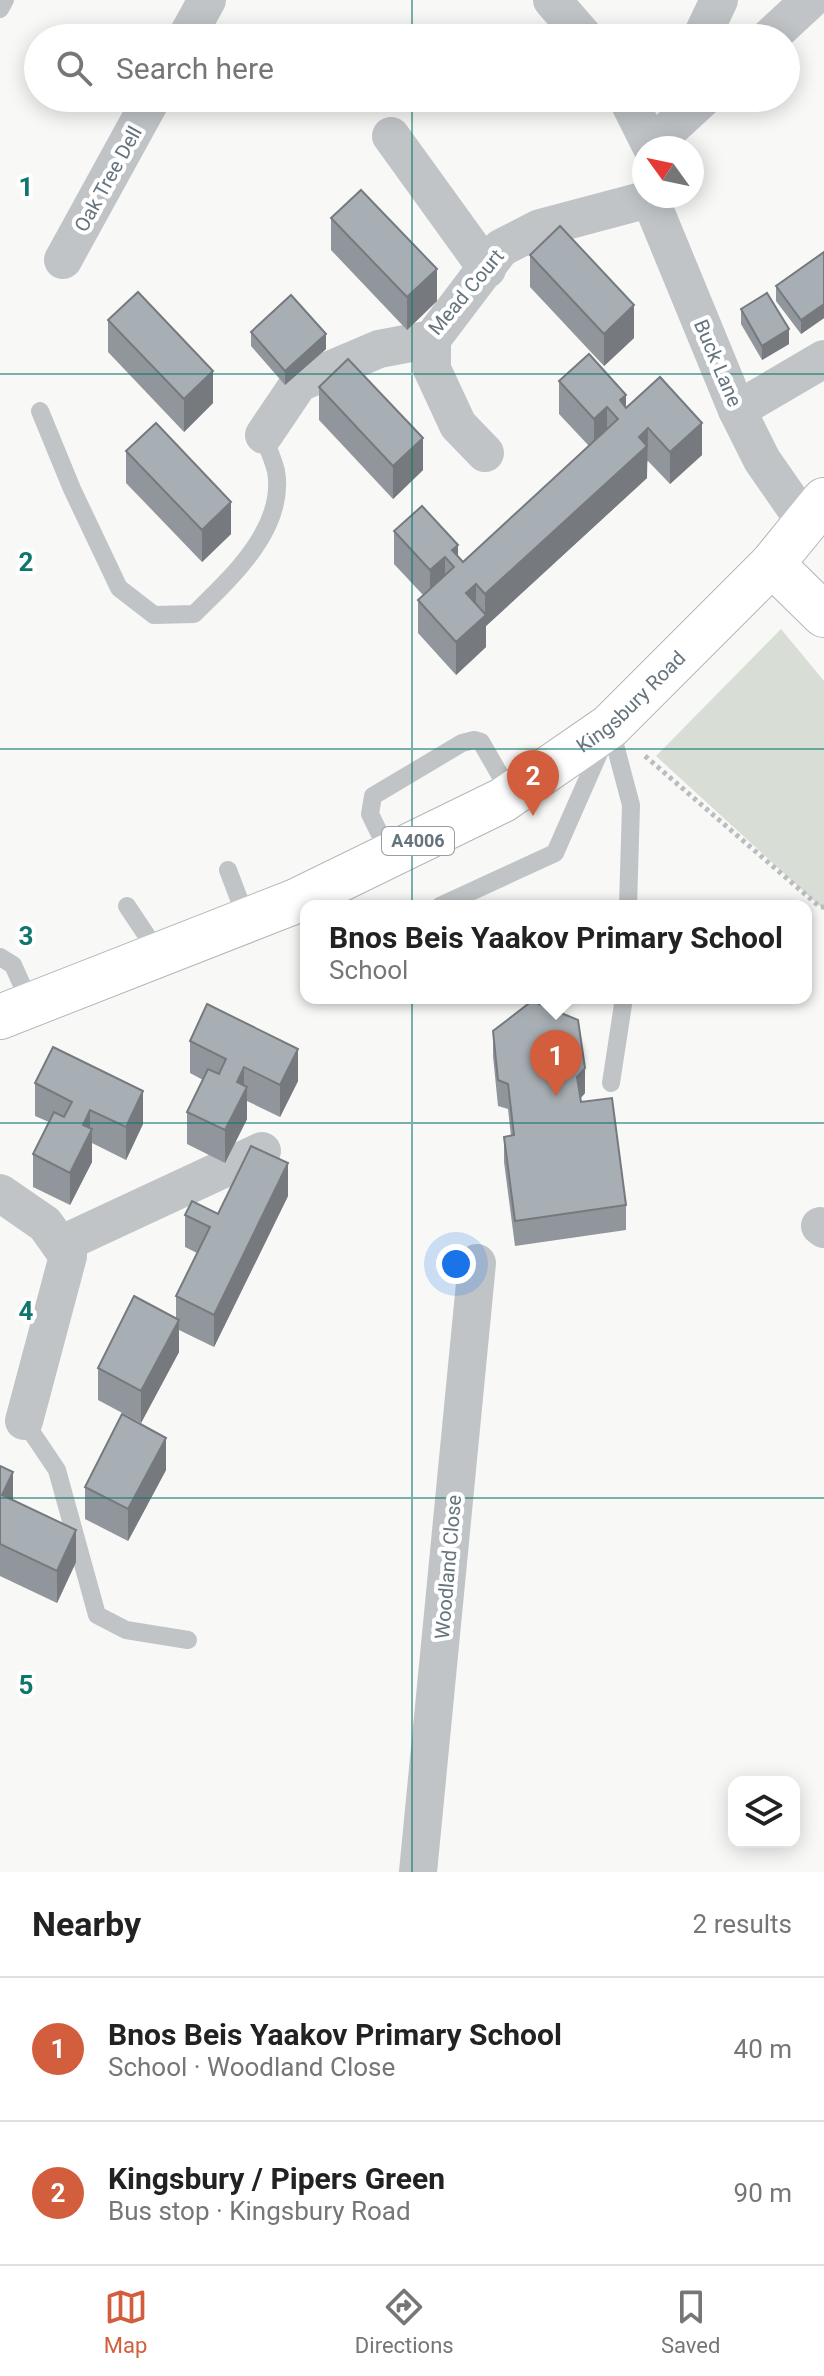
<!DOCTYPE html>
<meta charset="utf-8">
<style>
:root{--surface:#fff;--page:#f6f6f6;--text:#222;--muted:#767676;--line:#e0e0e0;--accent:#d25e3d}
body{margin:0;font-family:Roboto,sans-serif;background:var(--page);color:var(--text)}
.controls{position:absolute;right:24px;bottom:24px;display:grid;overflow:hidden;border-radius:16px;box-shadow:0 4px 20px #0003}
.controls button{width:72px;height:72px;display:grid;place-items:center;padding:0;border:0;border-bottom:2px solid var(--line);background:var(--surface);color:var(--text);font:40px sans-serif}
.compass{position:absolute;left:632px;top:136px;width:72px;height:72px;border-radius:50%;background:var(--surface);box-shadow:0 4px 20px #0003;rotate:303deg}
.you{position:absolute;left:456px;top:1264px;width:28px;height:28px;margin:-20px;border:6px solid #fff;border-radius:50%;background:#1a73e8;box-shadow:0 0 0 12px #1a73e833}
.badge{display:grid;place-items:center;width:52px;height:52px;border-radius:50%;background:var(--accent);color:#fff;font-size:26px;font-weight:700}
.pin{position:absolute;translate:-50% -66px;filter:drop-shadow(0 2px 4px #0008)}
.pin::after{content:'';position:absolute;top:42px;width:28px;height:24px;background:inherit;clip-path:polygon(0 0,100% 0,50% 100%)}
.popup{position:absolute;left:300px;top:900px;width:512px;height:104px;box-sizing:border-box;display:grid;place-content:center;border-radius:16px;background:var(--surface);filter:drop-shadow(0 2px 6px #0005);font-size:26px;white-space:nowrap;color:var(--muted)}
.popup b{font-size:30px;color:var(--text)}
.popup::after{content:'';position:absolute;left:50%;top:100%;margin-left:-16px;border:16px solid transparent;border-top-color:var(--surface)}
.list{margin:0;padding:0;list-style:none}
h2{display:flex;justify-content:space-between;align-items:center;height:104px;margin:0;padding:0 32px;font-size:34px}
h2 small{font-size:26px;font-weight:400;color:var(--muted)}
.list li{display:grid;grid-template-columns:52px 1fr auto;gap:24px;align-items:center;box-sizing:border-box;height:144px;padding:0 32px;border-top:2px solid var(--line)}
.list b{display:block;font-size:30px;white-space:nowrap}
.list p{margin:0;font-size:26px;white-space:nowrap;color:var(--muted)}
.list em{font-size:26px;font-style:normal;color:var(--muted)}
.icon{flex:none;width:44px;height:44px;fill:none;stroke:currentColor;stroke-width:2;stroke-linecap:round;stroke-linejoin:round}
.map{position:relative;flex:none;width:824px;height:1872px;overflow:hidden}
.search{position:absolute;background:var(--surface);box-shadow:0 4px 20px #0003;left:24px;right:24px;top:24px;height:88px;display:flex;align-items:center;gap:20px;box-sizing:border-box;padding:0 28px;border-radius:44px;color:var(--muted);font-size:30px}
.sheet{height:392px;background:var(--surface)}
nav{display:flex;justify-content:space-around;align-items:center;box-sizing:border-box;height:112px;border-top:2px solid var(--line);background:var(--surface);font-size:22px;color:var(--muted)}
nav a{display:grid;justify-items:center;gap:4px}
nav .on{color:var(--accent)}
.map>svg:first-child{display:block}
</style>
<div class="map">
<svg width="824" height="1872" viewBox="0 0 824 1872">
<rect width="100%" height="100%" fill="#f8f8f6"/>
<!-- green -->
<path fill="#d8ddd6" d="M781,629L824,681V910L656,756Z"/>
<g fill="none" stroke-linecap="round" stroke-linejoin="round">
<defs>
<path id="secondary" d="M772,564L824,615"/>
<g id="primary">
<path id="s1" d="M0,1017L296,901L503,800L610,726L772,564L824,500"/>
</g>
</defs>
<!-- secondary casing -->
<use href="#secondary" stroke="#b3b8bc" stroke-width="46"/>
<!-- primary casing -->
<use href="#primary" stroke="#b4b8bb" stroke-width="46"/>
<!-- path -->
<path stroke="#babdbf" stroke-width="5" stroke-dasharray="4 4" stroke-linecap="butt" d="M645,756L820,907H824"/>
<!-- service -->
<g stroke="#c0c4c7" stroke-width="18">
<path d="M0,9L5,0"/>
<path d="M40,411L72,489L119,588L154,615L194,614C231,578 286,528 276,471C273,459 267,447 264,435"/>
<path d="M610,726L631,805L628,906"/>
<path d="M390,855L370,814L373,796L462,743L474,740L481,742L511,794"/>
<path d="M228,870L247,920"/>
<path d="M127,906L159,954"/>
<path d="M440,906L555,853L603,744"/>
<path d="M0,957L13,965L31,1005"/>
<path d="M611,1083L624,998"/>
<path d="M24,1421L57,1470L97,1615L126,1630L188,1640"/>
</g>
<!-- minor -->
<g stroke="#c0c4c7" stroke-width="38">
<path d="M552,0L585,38"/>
<path d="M186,38L207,0"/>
<path d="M701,38L719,0"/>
<path d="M769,38L810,0"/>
<path d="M627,98L652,148"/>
<path d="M391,136L487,269"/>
<path d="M652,145L703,98"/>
<path d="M649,196L737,410L762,460L805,522"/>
<path d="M63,260L152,98"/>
<path d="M432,339V369L458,425L485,453"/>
<path d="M737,410L824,359"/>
<path d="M264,435L299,383L379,349L432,339L501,248L540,228L649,199"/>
<path d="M0,1193L45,1224L68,1256L24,1421"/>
<path d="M820,1226L824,1229"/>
<path d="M60,1245L262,1151"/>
<path d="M418,1872L477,1263"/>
</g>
<!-- secondary -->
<use href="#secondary" stroke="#fff" stroke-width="44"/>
<!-- primary -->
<use href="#primary" stroke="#fff" stroke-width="44"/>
</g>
<!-- wall -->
<g fill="#90969b">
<path d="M331,218L437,301L407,330L331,250Z"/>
<path d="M824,252V318L801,334L776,301V286Z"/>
<path d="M530,255L634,338L604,366L530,287Z"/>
<path d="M741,309L789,344L762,360L741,324Z"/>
<path d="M108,320L213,403L184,432L108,352Z"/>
<path d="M251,332L326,349L285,385L251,346Z"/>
<path d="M559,381L626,407L702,455L670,484L648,461L647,462V478L486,626V647L456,675L418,633V600L423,595L394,564V531L458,556L463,562L589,446L559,414Z"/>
<path d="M319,387L423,470L393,499L319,420Z"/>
<path d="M126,451L231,534L202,562L126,483Z"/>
<path d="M493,1031L585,1093L580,1099L581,1102L626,1205V1230L515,1246L504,1162V1137L511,1136L508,1109L498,1106L493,1056Z"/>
<path d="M190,1041L298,1081L280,1117L247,1101V1119L225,1163L187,1144V1112L203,1080L190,1073Z"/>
<path d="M35,1083L143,1124L126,1160L92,1143V1162L70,1205L33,1187V1154L49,1122L35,1116Z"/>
<path d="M288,1196L214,1347L179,1330V1352L141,1423L98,1400V1368L176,1318V1296L197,1253L185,1247V1215L218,1214Z"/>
<path d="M0,1466L13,1500L76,1562L57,1603L0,1576Z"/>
<path d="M166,1470L128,1541L85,1519V1487Z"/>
</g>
<!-- shaded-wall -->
<g fill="#767a7e">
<path d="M437,269V301L407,330V297Z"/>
<path d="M824,304V318L801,334V320Z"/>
<path d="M634,305V338L604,366V334Z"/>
<path d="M789,329V344L762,360V346Z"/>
<path d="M326,334V349L285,385V371Z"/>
<path d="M213,371V403L184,432V399Z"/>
<path d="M626,395V427L620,400Z"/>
<path d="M607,407V440L594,452V419Z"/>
<path d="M702,423V455L670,484V452Z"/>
<path d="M648,428L647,478L486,626V647L456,675V642L485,616V594Z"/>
<path d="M423,438V470L393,499V466Z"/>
<path d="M231,502V534L202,562V530Z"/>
<path d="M458,545V577L454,567L452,550Z"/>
<path d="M445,557V589L430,603V570Z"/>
<path d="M476,584V617L466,593Z"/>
<path d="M298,1049V1081L280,1117V1085Z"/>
<path d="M244,1067V1091L247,1087V1119L225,1163V1130L237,1082Z"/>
<path d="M585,1068V1093L577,1102V1077Z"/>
<path d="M143,1091V1124L126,1160V1127Z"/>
<path d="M90,1110V1134L92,1129V1162L70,1205V1173L83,1125Z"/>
<path d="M288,1163V1196L214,1347V1315Z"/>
<path d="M179,1320V1352L141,1423V1391Z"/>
<path d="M166,1438V1470L128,1541V1509Z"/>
<path d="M13,1472V1505L2,1495Z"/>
<path d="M76,1530V1562L57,1603V1571Z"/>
</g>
<!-- building -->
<g fill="#a8afb4" stroke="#767a7e" stroke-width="2">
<path d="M361,190L437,269L407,297L331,218Z"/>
<path d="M560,226L634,305L604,334L530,255Z"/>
<path d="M824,252V304L801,320L776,286Z"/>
<path d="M138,292L213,371L184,399L108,320Z"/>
<path d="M767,293L789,329L762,346L741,309Z"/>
<path d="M291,295L326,334L285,371L251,332Z"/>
<path d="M589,354L626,395L620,400L626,408L660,377L702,423L670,452L648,428L639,437L647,446L485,594L476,584L466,593L486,615L456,642L418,600L454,567L445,557L430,570L394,531L422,506L458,545L452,550L463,562L618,419L607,407L594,419L559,381Z"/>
<path d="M348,359L423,438L393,466L319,387Z"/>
<path d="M156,423L231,502L202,530L126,451Z"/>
<path d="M532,1001L578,1020L585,1068L577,1077L581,1102L612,1098L626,1205L515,1221L504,1137L514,1135L508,1084L498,1080L493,1031Z"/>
<path d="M207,1004L298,1049L280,1085L244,1067L237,1082L247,1087L225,1130L187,1112L208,1069L219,1074L226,1059L190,1041Z"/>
<path d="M53,1047L143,1091L126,1127L90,1110L83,1125L92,1129L70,1173L33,1154L54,1112L64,1117L72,1102L35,1083Z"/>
<path d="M251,1146L288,1163L214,1315L176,1296L210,1227L185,1215L192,1201L218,1214Z"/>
<path d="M134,1296L179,1320L141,1391L98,1368Z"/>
<path d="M122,1414L166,1438L128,1509L85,1487Z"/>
<path d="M0,1466L13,1472L2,1495L76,1530L57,1571L0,1544Z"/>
</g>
<!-- grid -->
<path fill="none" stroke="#0f766e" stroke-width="2" stroke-opacity="0.55" d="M412,0V38M412,98V1872M0,374H824M0,749H824M0,1123H824M0,1498H824"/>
<g text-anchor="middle" stroke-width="8" stroke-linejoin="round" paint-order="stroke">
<!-- shield labels -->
<rect fill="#fff" stroke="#949ea5" stroke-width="2" x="382" y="827" width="72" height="28" rx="6"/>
<g font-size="18" font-weight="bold" fill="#66747e">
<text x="418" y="847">A4006</text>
</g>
<!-- street labels -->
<g font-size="20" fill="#66747e" stroke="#fff">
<text transform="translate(108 179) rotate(-61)" y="7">Oak Tree Dell</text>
<text transform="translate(466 292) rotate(-50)" y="7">Mead Court</text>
<text transform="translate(718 363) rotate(67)" y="7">Buck Lane</text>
<text dy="7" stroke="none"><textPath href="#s1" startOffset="710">Kingsbury Road</textPath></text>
<text transform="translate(448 1567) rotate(-85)" y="7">Woodland Close</text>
</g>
</g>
<g font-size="26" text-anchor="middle" font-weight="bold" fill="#0f766e" stroke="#fff" stroke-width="8" stroke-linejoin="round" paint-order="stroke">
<text x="26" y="196">1</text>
<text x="26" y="571">2</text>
<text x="26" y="945">3</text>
<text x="26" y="1320">4</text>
<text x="26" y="1694">5</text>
</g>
</svg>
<div class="controls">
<button><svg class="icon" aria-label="layers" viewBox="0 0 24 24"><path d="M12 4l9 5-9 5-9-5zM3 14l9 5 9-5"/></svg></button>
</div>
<svg class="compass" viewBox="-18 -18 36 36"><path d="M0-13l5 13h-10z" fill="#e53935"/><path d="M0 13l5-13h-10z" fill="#767676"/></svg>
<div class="you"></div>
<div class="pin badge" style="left:556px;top:1096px">1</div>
<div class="popup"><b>Bnos Beis Yaakov Primary School</b>School</div>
<div class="pin badge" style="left:533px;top:816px">2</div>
<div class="search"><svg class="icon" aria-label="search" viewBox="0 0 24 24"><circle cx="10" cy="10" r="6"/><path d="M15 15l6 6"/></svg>Search here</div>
</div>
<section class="sheet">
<h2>Nearby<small>2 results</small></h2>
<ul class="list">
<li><span class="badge">1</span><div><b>Bnos Beis Yaakov Primary School</b><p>School · Woodland Close</p></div><em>40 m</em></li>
<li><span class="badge">2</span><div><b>Kingsbury / Pipers Green</b><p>Bus stop · Kingsbury Road</p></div><em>90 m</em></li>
</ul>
</section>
<nav>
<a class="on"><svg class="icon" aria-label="map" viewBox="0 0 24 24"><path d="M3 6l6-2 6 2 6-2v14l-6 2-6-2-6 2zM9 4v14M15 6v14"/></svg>Map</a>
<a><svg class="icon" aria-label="directions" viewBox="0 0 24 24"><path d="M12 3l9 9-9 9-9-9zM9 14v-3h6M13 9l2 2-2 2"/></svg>Directions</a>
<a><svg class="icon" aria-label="saved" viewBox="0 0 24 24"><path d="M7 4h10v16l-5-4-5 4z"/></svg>Saved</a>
</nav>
